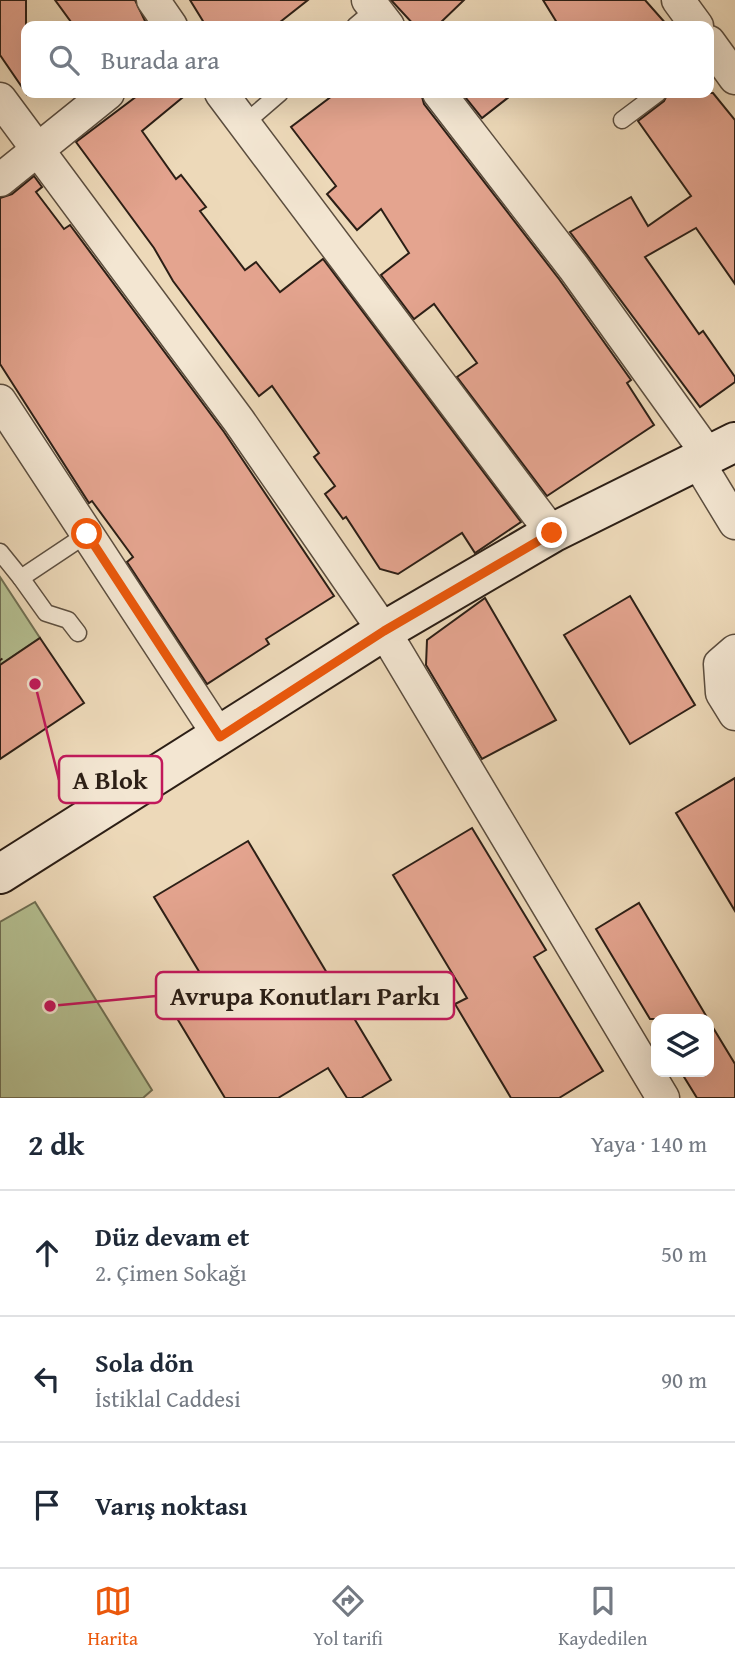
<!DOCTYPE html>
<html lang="tr">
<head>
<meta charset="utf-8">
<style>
  :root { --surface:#fff; --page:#f6f6f7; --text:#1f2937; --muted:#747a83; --line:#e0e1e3; --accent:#ea580c }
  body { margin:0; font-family:"Gentium Book Plus",serif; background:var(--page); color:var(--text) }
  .controls { position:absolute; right:21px; bottom:21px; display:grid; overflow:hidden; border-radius:14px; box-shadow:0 7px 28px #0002 }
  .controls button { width:63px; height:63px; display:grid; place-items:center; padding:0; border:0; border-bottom:2px solid var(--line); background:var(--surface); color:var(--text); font:35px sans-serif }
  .stop { position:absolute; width:21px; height:21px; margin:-16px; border:5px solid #ea580c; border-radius:50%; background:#fff }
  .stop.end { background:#ea580c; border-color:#fff; box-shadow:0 2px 7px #0008 }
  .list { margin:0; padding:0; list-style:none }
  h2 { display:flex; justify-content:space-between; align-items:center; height:91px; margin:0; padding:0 28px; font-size:30px }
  h2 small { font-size:23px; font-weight:400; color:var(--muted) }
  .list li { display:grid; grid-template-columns:46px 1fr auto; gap:21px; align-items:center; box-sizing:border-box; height:126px; padding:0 28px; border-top:2px solid var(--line) }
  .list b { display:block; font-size:26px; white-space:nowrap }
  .list p { margin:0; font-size:23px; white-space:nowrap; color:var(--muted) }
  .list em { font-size:23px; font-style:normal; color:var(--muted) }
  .icon { flex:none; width:38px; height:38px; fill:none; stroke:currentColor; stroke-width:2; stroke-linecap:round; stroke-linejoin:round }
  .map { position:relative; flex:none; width:735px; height:1098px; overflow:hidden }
  .search { position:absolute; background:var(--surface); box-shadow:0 7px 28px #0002; left:21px; right:21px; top:21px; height:77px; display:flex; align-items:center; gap:18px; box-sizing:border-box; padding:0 24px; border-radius:14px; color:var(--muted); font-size:26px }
  .sheet { height:469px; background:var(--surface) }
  nav { display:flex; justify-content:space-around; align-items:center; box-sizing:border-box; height:98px; border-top:2px solid var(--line); background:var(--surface); font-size:19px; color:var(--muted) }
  nav a { display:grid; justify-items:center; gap:4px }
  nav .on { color:var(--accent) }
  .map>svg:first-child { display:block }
  .green { fill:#b5c092; stroke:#707054; stroke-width:2 }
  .building { fill:#e4a48f; stroke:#2c1f16; stroke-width:2 }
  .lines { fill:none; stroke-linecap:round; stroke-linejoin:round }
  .lane-casing { stroke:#5c4e3f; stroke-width:19 }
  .street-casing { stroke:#5c4e3f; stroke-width:35 }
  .secondary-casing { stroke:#2c1f16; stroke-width:42 }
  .path { stroke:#2c1f16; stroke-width:4.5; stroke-dasharray:2 3.5; stroke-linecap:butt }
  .lane { stroke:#f3e6d2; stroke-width:16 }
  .street { stroke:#f3e6d2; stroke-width:32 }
  .secondary { stroke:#f3e6d2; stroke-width:38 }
  .route { stroke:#ea580c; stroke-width:9 }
  .leader { fill:none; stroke:#c2185b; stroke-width:2.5 }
  .callout-dot { fill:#c2185b; stroke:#f3e6d2; stroke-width:2.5 }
  .callout { fill:#f3e6d2; stroke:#c2185b; stroke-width:2.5 }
  .callout-label { font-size:26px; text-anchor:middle; font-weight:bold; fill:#2c1f16 }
</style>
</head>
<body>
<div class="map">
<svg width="735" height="1098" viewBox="0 0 735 1098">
  <rect width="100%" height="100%" fill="#edd9b9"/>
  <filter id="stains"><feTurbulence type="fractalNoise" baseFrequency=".00286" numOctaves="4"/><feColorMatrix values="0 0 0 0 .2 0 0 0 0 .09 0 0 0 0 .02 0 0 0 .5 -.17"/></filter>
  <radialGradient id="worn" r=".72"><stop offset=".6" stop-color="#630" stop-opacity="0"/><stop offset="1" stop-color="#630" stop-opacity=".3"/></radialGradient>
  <g class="green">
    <polygon points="0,577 40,638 0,665"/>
    <polygon points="35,902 152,1090 143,1098 0,1098 0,922"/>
  </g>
  <g class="building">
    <polygon points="0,0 26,0 26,93 0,55"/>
    <polygon points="55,0 135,0 146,23 141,26 74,26"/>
    <polygon points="190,0 308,0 275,26 206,26"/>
    <polygon points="391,0 464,0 437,26 415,26"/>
    <polygon points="543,0 645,0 668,26 559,26"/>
    <polygon points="141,93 188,93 142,131 176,179 181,175 206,207 200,211 245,270 256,262 280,292 323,259 521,522 475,553 462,533 398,574 380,569 346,517 343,519 325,494 335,486 314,457 319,453 272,386 259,396 173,281 154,248 76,142"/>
    <polygon points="336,93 421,93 424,104 559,279 631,380 627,383 654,425 547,496 457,377 477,363 434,304 414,319 381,275 409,253 381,209 357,230 327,194 336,186 291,127"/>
    <polygon points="462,93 514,93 482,118"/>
    <polygon points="668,93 713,93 735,120 735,284 696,228 645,257 699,334 703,331 735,377 735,382 700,407 570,232 631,197 648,226 691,196 638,121 664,101"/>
    <polygon points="34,176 42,187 36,192 64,229 70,225 224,432 334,596 266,639 269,644 207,684 127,562 133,557 92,501 89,503 0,364 0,198 12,194"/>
    <polygon points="630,596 695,705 630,744 564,635"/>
    <polygon points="485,598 556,720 482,759 426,665 427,640"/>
    <polygon points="40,638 84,703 0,759 0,665"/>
    <polygon points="735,778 735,911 676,813"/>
    <polygon points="472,828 546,950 534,957 603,1071 559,1098 511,1098 455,1004 467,998 393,875"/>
    <polygon points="248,841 391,1080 361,1098 347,1098 328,1068 278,1098 225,1098 172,1010 209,988 154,897"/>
    <polygon points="639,903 708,1019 650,1019 596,929"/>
    <polygon points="709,1021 735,1064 735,1098 697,1098 681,1072 709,1072"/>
  </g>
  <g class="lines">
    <defs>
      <g id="lane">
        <polyline points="355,26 375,9"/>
        <polyline points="622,120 658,93"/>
        <polyline points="244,124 280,93"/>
        <polyline points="0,552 21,578 87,534"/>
        <polyline points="21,578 46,613 68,620 78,633"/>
      </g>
      <g id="street">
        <polyline points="153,0 171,26"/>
        <polyline points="368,0 388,26"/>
        <polyline points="678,0 697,26"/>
        <polyline points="709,42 735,78"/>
        <polyline points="221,93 552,533"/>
        <polyline points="439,93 574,268 709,456"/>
        <polyline points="0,99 239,421 384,631 663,1098"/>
        <polyline points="0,180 108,93"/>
        <polyline points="0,401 220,737"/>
        <polyline points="698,462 735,523"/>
        <polyline points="735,651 720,664 722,693 735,714"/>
      </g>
      <polyline id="secondary" points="0,874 384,631 552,533 735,442"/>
    </defs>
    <use href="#lane" class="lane-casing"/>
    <use href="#street" class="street-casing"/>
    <use href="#secondary" class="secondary-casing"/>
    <polyline class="path" points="0,659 3,663"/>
    <use href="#lane" class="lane"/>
    <use href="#street" class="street"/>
    <use href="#secondary" class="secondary"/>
  </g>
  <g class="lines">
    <polyline class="route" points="87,534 220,737 384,631 552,533"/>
  </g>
  <path class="leader" d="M35 684L59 780M50 1006L156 996"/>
  <g class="callout-dot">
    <circle cx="35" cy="684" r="7"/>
    <circle cx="50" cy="1006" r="7"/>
  </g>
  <g class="callout">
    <rect x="59" y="756" width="103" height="47" rx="7"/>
    <rect x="156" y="972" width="298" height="47" rx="7"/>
  </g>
  <g class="callout-label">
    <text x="110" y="789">A Blok</text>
    <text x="305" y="1005">Avrupa Konutları Parkı</text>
  </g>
  <rect width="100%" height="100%" filter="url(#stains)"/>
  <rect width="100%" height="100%" fill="url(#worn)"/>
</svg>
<div class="controls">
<button><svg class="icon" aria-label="layers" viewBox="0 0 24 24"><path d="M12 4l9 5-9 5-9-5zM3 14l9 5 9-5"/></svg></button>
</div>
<div class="stop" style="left:87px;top:534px"></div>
<div class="stop end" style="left:552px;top:533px"></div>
<div class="search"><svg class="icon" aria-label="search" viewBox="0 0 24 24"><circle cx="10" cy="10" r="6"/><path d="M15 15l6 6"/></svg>Burada ara</div>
</div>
<section class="sheet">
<h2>2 dk<small>Yaya · 140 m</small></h2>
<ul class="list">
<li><svg class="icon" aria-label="ahead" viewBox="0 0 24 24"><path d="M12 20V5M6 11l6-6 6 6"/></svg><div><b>Düz devam et</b><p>2. Çimen Sokağı</p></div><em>50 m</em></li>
<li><svg class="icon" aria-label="left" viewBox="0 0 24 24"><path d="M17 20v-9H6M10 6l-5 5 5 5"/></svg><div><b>Sola dön</b><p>İstiklal Caddesi</p></div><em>90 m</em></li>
<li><svg class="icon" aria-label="arrive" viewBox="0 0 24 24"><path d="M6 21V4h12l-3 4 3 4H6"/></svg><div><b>Varış noktası</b></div></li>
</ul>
</section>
<nav>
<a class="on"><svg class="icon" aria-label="map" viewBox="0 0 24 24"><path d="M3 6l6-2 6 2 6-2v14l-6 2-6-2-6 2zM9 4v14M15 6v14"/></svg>Harita</a>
<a><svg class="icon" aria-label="directions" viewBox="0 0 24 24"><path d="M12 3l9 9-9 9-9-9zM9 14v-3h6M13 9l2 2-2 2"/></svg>Yol tarifi</a>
<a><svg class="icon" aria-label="saved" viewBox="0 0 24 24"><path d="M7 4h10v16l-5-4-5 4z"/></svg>Kaydedilen</a>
</nav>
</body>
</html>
